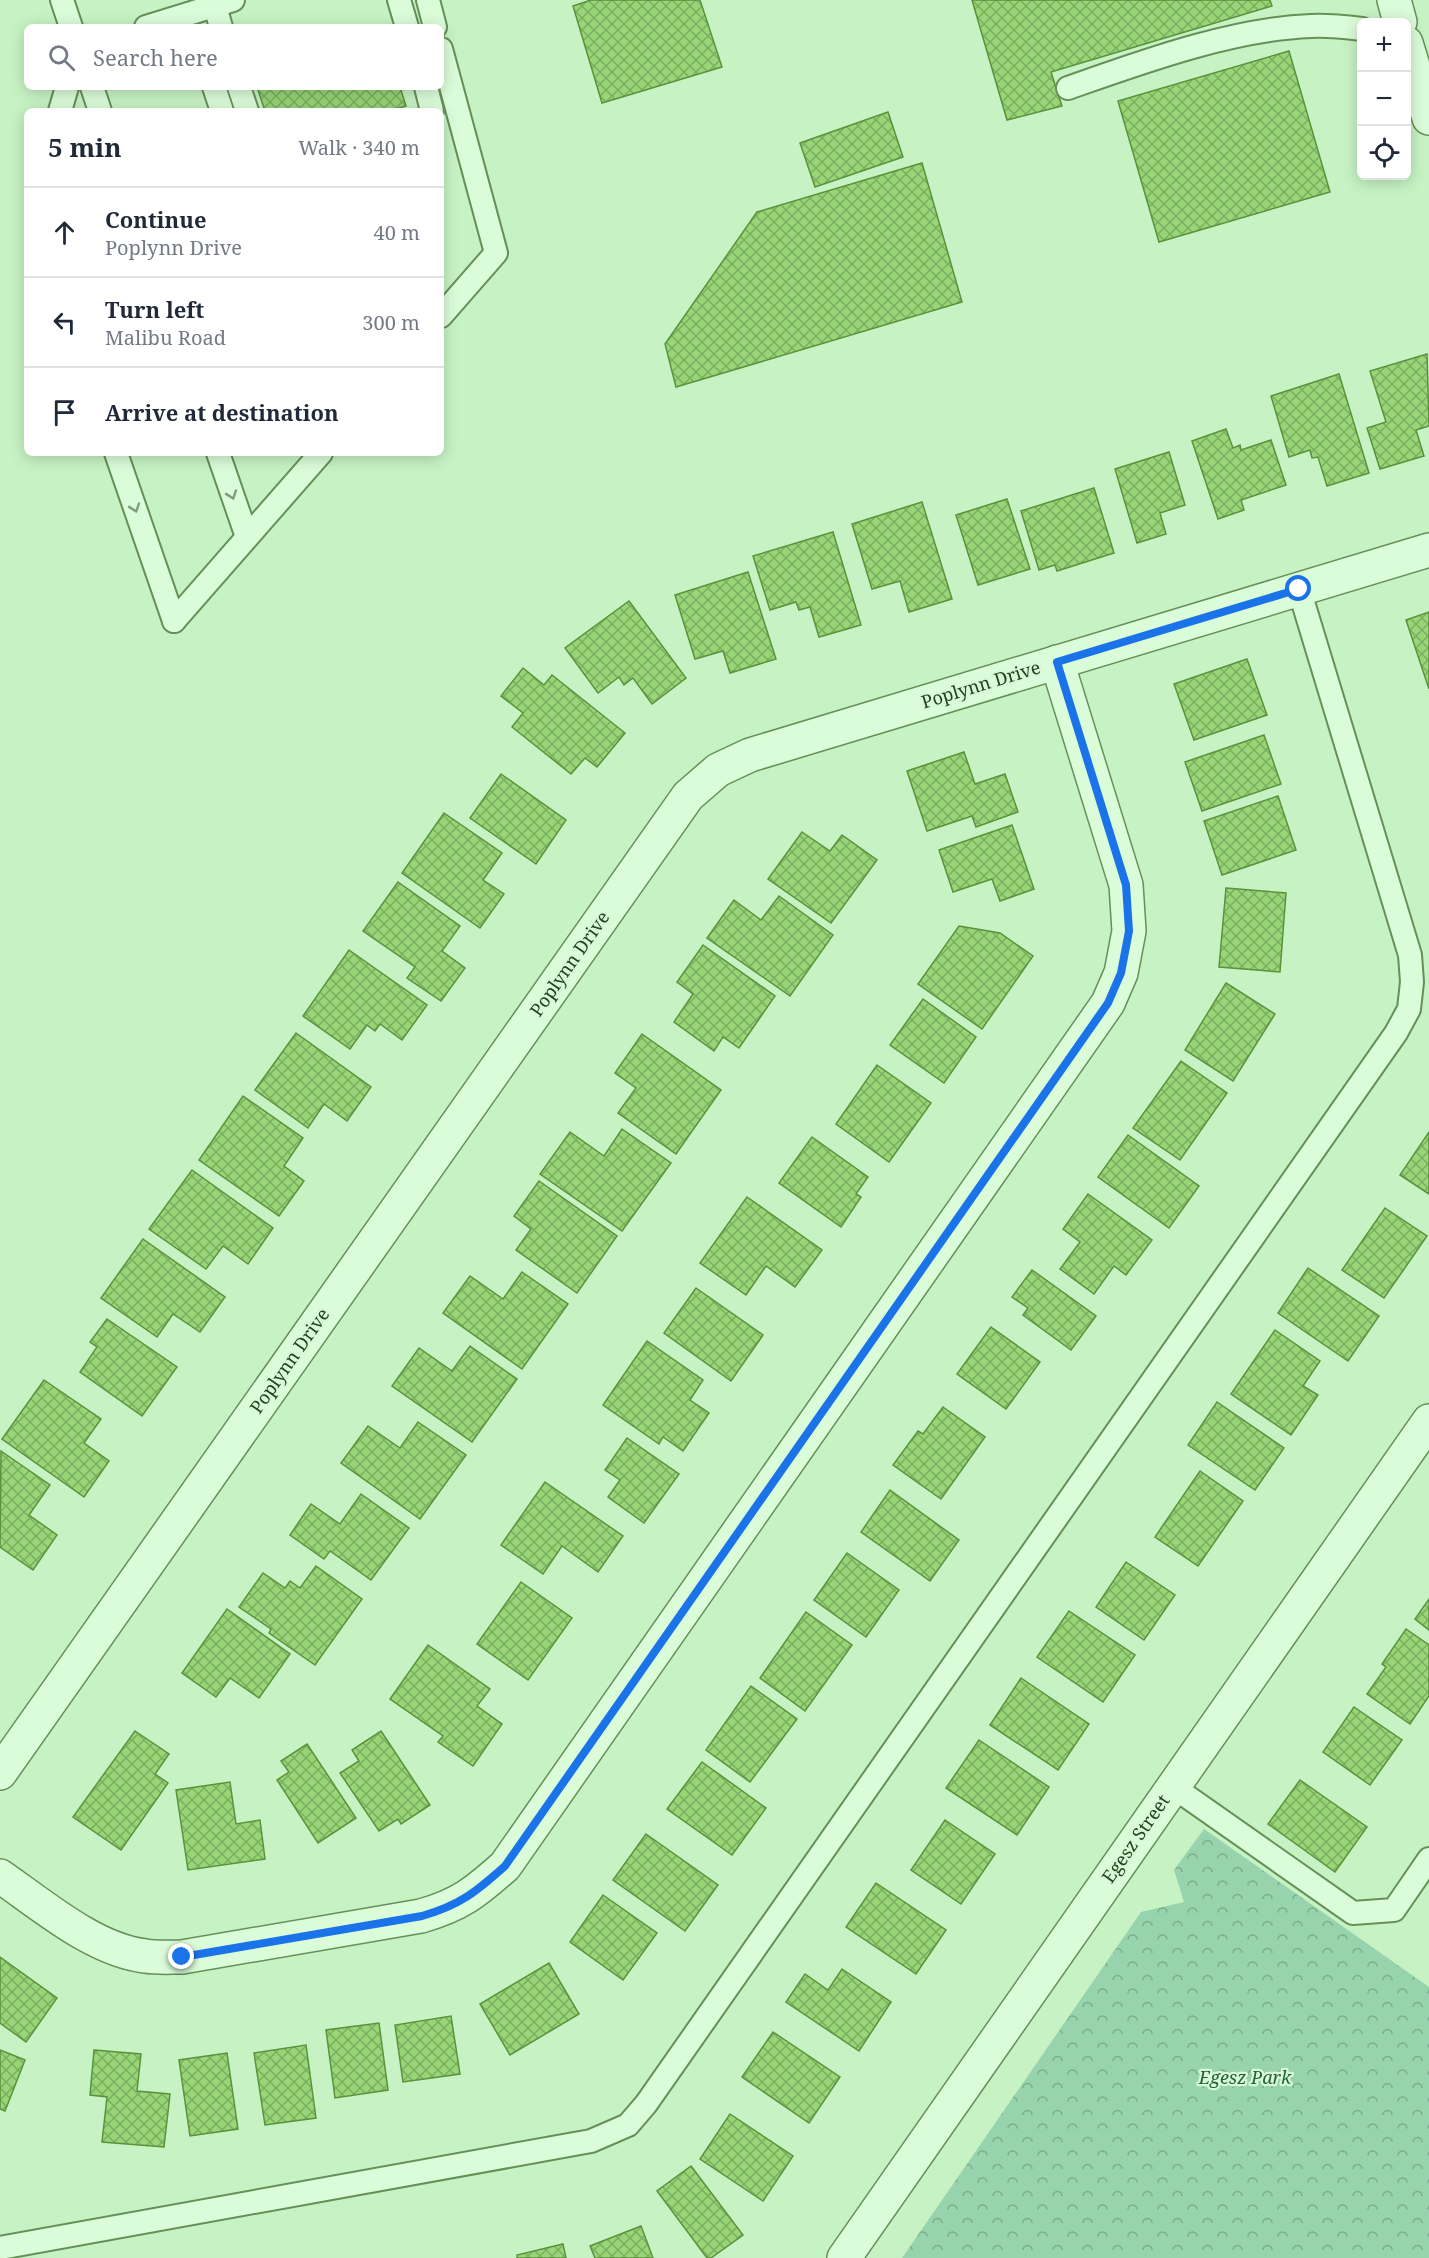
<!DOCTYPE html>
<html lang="en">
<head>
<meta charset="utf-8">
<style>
  :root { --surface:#fff; --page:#f6f6f7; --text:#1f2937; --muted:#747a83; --line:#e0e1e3 }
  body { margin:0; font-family:"Noto Serif",serif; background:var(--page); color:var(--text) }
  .controls { position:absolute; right:18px; top:18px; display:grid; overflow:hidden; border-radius:9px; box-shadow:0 3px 15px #0003 }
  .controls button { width:54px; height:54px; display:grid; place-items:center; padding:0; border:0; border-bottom:2px solid var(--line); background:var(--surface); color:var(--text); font:30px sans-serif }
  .stop { position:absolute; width:18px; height:18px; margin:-14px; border:4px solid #1a73e8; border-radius:50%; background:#fff }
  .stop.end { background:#1a73e8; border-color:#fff; box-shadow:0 2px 6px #0008 }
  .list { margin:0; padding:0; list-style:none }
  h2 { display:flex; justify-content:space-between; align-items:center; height:78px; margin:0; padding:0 24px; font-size:26px }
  h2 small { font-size:20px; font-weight:400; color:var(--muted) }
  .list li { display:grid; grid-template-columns:39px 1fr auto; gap:18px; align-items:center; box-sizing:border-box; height:90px; padding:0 24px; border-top:2px solid var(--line) }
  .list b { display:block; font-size:22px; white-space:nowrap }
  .list p { margin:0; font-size:20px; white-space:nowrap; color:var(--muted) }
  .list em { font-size:20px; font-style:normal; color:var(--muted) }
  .icon { flex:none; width:33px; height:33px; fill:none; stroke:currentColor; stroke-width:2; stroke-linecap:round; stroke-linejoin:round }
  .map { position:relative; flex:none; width:1429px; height:2258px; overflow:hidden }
  .search { position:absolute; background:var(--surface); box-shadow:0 3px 15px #0003; left:24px; top:24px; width:420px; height:66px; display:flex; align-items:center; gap:15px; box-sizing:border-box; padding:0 21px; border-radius:9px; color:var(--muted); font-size:22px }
  .panel { position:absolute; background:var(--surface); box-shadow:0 3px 15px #0003; left:24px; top:108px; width:420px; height:348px; border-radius:9px }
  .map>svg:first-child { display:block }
  .park { fill:url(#park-crowns) }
  .building { fill:url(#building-cross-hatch); stroke:#5b923b; stroke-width:1.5 }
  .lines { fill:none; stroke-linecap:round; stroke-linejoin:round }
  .service-casing { stroke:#659058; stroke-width:26 }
  .minor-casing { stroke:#659058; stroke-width:36 }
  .tertiary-casing { stroke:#659058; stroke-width:36 }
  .service { stroke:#dbfcd9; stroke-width:22 }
  .minor { stroke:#dbfcd9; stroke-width:33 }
  .tertiary { stroke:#dbfcd9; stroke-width:33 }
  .oneway { stroke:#819e7c }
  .route { stroke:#1a73e8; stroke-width:8 }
  .labels { text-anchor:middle; stroke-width:4.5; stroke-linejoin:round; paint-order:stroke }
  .street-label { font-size:18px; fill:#273f1e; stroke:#d7f9d5 }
  .park-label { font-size:18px; font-style:italic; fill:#225d3f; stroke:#d7f9d5 }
</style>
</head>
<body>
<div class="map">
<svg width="1429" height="2258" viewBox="0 0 1429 2258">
  <defs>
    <pattern id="park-crowns" width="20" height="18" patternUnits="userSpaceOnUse" patternTransform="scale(1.5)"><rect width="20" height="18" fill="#97d3ac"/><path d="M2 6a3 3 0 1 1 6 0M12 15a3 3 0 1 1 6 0" fill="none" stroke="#7bad8b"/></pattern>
    <pattern id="building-cross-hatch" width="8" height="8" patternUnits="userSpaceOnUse" patternTransform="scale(1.5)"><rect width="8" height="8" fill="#97d576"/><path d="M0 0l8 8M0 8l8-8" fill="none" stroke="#7bae60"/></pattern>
  </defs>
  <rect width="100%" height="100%" fill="#c7f3c4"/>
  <polygon class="park" points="1204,1829 1429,1987 1429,2258 902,2258 1141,1912 1184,1902 1174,1870"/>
  <g class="building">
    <polygon points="591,0 700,0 722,67 602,103 573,6"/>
    <polygon points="972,0 1270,0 1272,6 1051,72 1062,106 1007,120"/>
    <polygon points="1289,51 1330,192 1159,242 1118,101"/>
    <polygon points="257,87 400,87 406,106 389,111 265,111"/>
    <polygon points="888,112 903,157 815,187 800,143"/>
    <polygon points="922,163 962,302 676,387 665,344 757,212"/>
    <polygon points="1427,354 1429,426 1416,430 1424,456 1380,469 1367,428 1386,422 1370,371"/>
    <polygon points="1339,374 1369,473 1327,486 1318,457 1312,458 1310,450 1289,457 1271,396"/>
    <polygon points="1226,429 1233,448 1240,445 1241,450 1271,440 1286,485 1241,500 1244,510 1218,519 1192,441"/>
    <polygon points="1169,452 1185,505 1160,513 1166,534 1137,543 1115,469"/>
    <polygon points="1094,488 1114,553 1057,571 1055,565 1039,570 1021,511"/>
    <polygon points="1007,499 1030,569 978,585 956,515"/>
    <polygon points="922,502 952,599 909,612 900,581 872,589 852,524"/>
    <polygon points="833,532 861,625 819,637 810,607 799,610 796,602 770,610 753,556"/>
    <polygon points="748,572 776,659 730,673 723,651 695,659 675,595"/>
    <polygon points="629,601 686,678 652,704 633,678 624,685 619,677 598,693 565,648"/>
    <polygon points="1429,612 1429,689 1406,620"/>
    <polygon points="1247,659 1267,715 1194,740 1174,684"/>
    <polygon points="523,668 544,685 552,675 625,733 597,767 585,758 571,774 512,727 523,713 501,696"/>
    <polygon points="1264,735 1281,784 1202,811 1185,762"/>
    <polygon points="964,752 975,784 1005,774 1018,812 976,827 972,816 927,831 907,771"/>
    <polygon points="501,774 566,820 536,864 470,818"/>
    <polygon points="1278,796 1296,850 1222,875 1204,821"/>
    <polygon points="444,813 502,853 483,880 504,894 480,928 402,873"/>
    <polygon points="1012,825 1034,889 1000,901 992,879 953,892 939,850"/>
    <polygon points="802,832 830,851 842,835 877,860 831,923 768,879"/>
    <polygon points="398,882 460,926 442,951 465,968 441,1001 407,978 415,967 363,931"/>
    <polygon points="1226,888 1286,893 1280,972 1219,967"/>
    <polygon points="779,896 833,935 790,996 707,938 734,900 761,920"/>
    <polygon points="959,926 1000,933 1033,956 982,1029 918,984"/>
    <polygon points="703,945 775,996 739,1048 723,1037 714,1051 674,1022 693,994 677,982"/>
    <polygon points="349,950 427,1005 402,1040 380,1024 375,1031 367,1025 350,1049 303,1016"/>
    <polygon points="1226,983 1275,1014 1233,1081 1185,1050"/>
    <polygon points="923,999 976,1037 944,1083 890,1045"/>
    <polygon points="296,1033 371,1087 347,1121 324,1104 308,1128 255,1090"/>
    <polygon points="642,1034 721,1090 676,1154 618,1113 636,1088 615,1073"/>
    <polygon points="1181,1061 1227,1093 1180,1160 1133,1128"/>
    <polygon points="877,1065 931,1103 889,1162 836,1124"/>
    <polygon points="243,1096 303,1138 284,1166 304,1181 279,1216 199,1160"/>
    <polygon points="622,1129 671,1163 622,1231 540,1174 570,1132 604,1156"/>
    <polygon points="1429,1132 1429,1194 1400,1175"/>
    <polygon points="1128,1135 1199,1186 1169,1228 1098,1177"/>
    <polygon points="812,1137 868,1177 856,1194 861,1197 841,1227 779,1183"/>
    <polygon points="192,1170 273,1228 248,1264 223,1246 206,1269 149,1229"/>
    <polygon points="539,1181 617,1236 577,1293 516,1250 531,1229 514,1216"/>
    <polygon points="1088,1194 1152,1240 1126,1275 1114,1266 1094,1294 1060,1269 1080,1242 1063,1229"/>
    <polygon points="747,1197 822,1250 795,1287 766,1266 746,1295 700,1263"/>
    <polygon points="1385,1208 1427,1236 1384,1298 1342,1270"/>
    <polygon points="143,1239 225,1297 200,1332 173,1314 157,1337 101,1298"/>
    <polygon points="1308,1268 1379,1316 1348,1361 1278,1313"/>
    <polygon points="1032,1270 1096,1316 1071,1350 1023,1315 1028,1308 1012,1297"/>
    <polygon points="522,1272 568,1304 522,1369 443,1313 470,1276 503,1299"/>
    <polygon points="696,1288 763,1335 731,1381 664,1333"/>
    <polygon points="107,1319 177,1367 142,1416 80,1372 97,1347 90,1342"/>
    <polygon points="991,1327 1040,1362 1006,1409 957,1374"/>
    <polygon points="1275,1330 1320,1361 1303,1386 1318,1395 1291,1435 1231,1394"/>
    <polygon points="647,1341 703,1380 690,1400 709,1413 683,1451 663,1437 659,1444 603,1405"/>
    <polygon points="470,1346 517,1379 472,1442 392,1386 419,1348 452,1371"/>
    <polygon points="44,1380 101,1419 84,1443 109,1461 84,1497 2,1439"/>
    <polygon points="1217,1402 1284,1448 1255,1490 1188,1445"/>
    <polygon points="943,1407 985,1437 941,1499 893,1465 918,1431 923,1434"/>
    <polygon points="418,1422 466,1455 420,1519 341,1463 368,1426 400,1448"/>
    <polygon points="627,1438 679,1474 644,1523 608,1497 620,1480 605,1470"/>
    <polygon points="1,1451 50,1485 29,1515 57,1535 33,1570 0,1547"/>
    <polygon points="1200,1471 1243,1501 1198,1566 1155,1537"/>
    <polygon points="545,1482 623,1536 598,1572 562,1546 543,1574 501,1545"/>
    <polygon points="890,1490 959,1540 930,1581 861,1532"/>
    <polygon points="361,1494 409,1528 371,1580 330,1551 324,1559 290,1535 311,1504 340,1524"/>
    <polygon points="847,1553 899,1590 866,1637 814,1600"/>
    <polygon points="1126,1562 1175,1595 1144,1640 1096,1607"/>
    <polygon points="316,1566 362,1599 315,1665 269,1633 271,1629 239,1607 263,1573 285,1588 290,1581 300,1588"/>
    <polygon points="521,1582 572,1618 528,1680 477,1644"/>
    <polygon points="1429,1599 1429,1630 1415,1619"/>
    <polygon points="227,1609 290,1654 259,1698 230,1678 216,1697 182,1673"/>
    <polygon points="1069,1611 1135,1655 1103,1702 1037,1657"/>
    <polygon points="806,1612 852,1645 805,1711 760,1678"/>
    <polygon points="1406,1629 1429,1645 1429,1696 1410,1724 1367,1694 1386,1667 1382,1664"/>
    <polygon points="428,1645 490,1689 477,1706 502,1724 473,1766 438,1742 443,1736 390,1699"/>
    <polygon points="1021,1678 1089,1724 1058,1770 990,1725"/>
    <polygon points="751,1686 797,1719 750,1782 706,1750"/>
    <polygon points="1354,1707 1402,1740 1370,1785 1323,1752"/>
    <polygon points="135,1731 169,1754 155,1774 168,1783 121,1850 73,1817"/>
    <polygon points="381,1731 430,1805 401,1824 398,1819 379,1831 340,1773 359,1761 352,1750"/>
    <polygon points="979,1740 1049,1787 1017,1835 946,1788"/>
    <polygon points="307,1744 356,1818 318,1843 277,1780 289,1772 281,1761"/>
    <polygon points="702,1762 766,1808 732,1855 667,1809"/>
    <polygon points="1300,1780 1367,1827 1335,1872 1268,1824"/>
    <polygon points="230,1782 236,1824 260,1820 265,1859 188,1870 176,1790"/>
    <polygon points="945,1820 995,1854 961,1904 911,1870"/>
    <polygon points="646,1834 718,1885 685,1931 613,1880"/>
    <polygon points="876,1883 946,1930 916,1974 846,1927"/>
    <polygon points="603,1895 657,1933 623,1980 570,1942"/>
    <polygon points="0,1957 57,1998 26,2042 0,2023"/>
    <polygon points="549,1963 579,2014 510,2055 480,2004"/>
    <polygon points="842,1969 891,2002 859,2051 786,2002 805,1974 828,1990"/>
    <polygon points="451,2016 460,2074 403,2082 395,2025"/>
    <polygon points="379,2023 388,2090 335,2098 326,2030"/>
    <polygon points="773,2032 840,2077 809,2123 742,2077"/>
    <polygon points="306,2045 316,2118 265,2125 254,2053"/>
    <polygon points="0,2050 25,2060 5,2111 0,2109"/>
    <polygon points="94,2050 141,2054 137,2091 170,2094 164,2147 102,2142 107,2097 90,2095"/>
    <polygon points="227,2053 238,2129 190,2136 179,2060"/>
    <polygon points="730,2114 793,2156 763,2201 700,2159"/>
    <polygon points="691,2166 743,2235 711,2258 707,2258 657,2191"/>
    <polygon points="641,2226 653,2258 595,2258 590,2246"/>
    <polygon points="563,2244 566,2258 517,2258 517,2255"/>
  </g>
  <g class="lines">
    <defs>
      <g id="service">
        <polyline points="62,0 71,27"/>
        <polyline points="399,0 407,27"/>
        <polyline points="428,0 435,27"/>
        <polyline points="215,6 221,27"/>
        <polyline points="146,27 233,0"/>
        <polyline points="441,49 496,253 441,316"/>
        <polyline points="92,87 100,111"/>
        <polyline points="214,87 222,111"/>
        <polyline points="239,87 247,111"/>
        <polyline points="426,87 432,111"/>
        <path d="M1068,88C1142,62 1232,29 1311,26C1328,25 1345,27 1362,29"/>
        <polyline points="60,111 67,87"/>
        <polyline points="116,453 174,621"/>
        <polyline points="218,453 247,537"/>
        <polyline points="174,621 321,453"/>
        <polyline points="1172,1786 1353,1913 1394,1910 1429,1859"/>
        <polyline points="0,2248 591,2141 628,2125 646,2104 1396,1033 1409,1009 1412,982 1410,955 1299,589"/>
      </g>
      <g id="minor">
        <polyline points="0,1773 688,796 718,770 750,755 1429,550"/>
        <path d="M0,1876C42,1905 94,1950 145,1956C157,1958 170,1957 182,1957L421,1916C460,1905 476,1892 505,1866L1108,1003L1121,973L1129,931L1126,885L1057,662"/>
      </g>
      <g id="tertiary">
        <polyline points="1394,0 1400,22"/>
        <polyline points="1406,43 1429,118"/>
        <polyline points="844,2258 1429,1421"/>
      </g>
    </defs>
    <use href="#service" class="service-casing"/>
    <use href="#minor" class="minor-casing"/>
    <use href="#tertiary" class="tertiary-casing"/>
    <use href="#service" class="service"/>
    <use href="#minor" class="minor"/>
    <use href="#tertiary" class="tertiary"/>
  </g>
  <defs><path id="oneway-chevron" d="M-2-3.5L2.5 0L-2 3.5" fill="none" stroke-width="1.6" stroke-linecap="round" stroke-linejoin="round" transform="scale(1.5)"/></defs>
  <g class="oneway">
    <use href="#oneway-chevron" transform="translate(232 495) rotate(71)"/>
    <use href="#oneway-chevron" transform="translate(135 508) rotate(71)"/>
  </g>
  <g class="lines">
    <path class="route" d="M182,1957L422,1916C460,1905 476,1892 505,1866L1108,1003L1121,973L1129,931L1126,885L1057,662L1299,589"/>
  </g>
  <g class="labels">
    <g class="street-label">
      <text transform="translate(981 685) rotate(-17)" y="6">Poplynn Drive</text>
      <text transform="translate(570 964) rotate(-55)" y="6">Poplynn Drive</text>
      <text transform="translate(290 1361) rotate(-55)" y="6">Poplynn Drive</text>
      <text transform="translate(1136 1839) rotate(-55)" y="6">Egesz Street</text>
    </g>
    <g class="park-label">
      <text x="1245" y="2084">Egesz Park</text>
    </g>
  </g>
</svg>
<div class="controls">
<button>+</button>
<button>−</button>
<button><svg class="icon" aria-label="locate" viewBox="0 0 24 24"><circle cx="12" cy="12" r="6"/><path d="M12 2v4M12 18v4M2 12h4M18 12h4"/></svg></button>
</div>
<div class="stop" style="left:1299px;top:589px"></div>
<div class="stop end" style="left:182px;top:1957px"></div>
<div class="search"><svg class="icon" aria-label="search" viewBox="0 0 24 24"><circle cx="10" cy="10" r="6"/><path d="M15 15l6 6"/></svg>Search here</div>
<section class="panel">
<h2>5 min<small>Walk · 340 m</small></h2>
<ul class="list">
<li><svg class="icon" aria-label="ahead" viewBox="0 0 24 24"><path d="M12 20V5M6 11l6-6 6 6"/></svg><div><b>Continue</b><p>Poplynn Drive</p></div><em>40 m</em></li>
<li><svg class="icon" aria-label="left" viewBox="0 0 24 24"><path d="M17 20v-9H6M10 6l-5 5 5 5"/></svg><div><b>Turn left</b><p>Malibu Road</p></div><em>300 m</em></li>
<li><svg class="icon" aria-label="arrive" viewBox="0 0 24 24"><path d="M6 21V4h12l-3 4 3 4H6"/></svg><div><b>Arrive at destination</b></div></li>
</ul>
</section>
</div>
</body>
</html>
